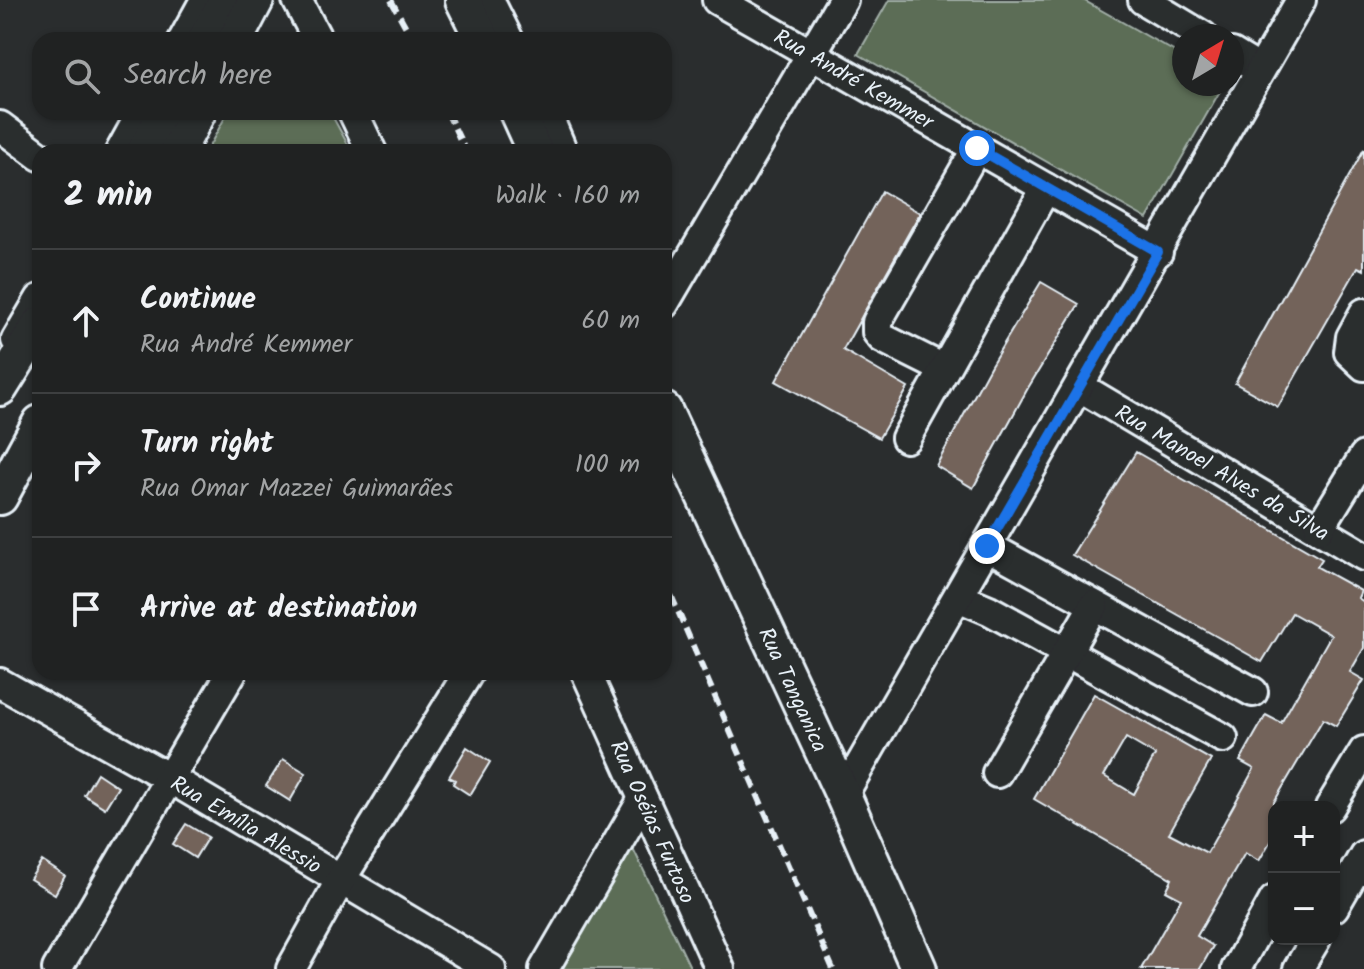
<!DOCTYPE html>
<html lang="en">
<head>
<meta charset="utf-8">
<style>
  :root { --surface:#202222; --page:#2d2f2f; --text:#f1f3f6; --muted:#a2a4a5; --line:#3d3f40 }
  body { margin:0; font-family:Kalam,sans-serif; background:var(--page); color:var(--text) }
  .controls { position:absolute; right:24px; bottom:24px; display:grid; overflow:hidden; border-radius:16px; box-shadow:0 2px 6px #0004 }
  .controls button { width:72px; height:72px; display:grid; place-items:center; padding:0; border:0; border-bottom:2px solid var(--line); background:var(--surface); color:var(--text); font:40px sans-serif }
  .compass { position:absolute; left:1172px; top:24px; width:72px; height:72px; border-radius:50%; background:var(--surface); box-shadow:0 2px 6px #0004; rotate:38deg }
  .stop { position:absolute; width:24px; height:24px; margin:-18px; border:6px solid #1a73e8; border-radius:50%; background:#fff }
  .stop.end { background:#1a73e8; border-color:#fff; box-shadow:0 2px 8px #0008 }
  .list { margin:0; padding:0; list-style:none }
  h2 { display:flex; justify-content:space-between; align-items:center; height:104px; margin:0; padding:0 32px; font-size:34px }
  h2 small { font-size:26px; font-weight:400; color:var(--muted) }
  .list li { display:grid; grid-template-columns:52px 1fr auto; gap:24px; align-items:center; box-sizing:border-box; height:144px; padding:0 32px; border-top:2px solid var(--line) }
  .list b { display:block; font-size:30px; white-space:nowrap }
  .list p { margin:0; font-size:26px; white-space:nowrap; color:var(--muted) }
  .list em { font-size:26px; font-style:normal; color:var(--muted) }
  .icon { flex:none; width:44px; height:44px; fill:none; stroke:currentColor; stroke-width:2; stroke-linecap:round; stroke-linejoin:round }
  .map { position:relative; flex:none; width:1364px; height:969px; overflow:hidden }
  .search { position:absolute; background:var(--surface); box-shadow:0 2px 6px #0004; left:32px; top:32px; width:640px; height:88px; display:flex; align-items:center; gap:20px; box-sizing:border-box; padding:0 28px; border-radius:24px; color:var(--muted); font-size:30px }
  .panel { position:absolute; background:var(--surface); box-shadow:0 2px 6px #0004; left:32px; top:144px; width:640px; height:536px; border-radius:24px }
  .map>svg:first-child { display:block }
  .green { fill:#5c6d57; stroke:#a2afa8; stroke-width:2 }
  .building { fill:#73635a; stroke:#e8f1f8; stroke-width:2; fill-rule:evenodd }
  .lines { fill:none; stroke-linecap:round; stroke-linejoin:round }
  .minor-casing { stroke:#e8f1f8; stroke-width:34 }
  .tertiary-casing { stroke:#e8f1f8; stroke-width:40 }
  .minor { stroke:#2a2d2e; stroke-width:28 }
  .tertiary { stroke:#2a2d2e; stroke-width:34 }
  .rail { stroke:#e8f1f8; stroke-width:6; stroke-dasharray:12 6; stroke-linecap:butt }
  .route { stroke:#1a73e8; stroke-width:10 }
  .labels { text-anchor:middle; stroke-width:7; stroke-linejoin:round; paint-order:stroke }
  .street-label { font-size:22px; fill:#e8f1f8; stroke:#2a2d2e }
</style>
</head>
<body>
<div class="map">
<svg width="1364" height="969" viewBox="0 0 1364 969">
  <rect width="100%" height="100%" fill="#2a2d2e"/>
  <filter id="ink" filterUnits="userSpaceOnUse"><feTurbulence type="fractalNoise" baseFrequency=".0125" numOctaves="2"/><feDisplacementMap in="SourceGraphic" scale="16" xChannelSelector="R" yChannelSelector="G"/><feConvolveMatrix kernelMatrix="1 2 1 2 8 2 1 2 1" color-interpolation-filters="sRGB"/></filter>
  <g filter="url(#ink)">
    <g class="green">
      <polygon points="889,0 1083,0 1184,57 1184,84 1224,84 1147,219 858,54"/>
      <polygon points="228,112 330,112 352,152 206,152"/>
      <polygon points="630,842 691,969 557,969"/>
    </g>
    <g class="building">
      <polygon points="1364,149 1364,270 1358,267 1278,407 1235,383"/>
      <polygon points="882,191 920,213 843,350 908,388 879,438 776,381"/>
      <polygon points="1041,282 1079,304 1028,388 973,488 936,466 991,365"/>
      <path d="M1136,452L1322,559L1317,567L1361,591L1358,598L1364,602V648L1350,672L1364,680L1336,726L1323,719L1274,802V835L1259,861L1245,853L1197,936L1213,946L1200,969H1141L1181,899L1166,891L1172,879L1034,799L1094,694L1211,760L1169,833L1207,853L1254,769L1240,761L1254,736L1266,715L1281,723L1331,635L1292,613L1262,662L1072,555ZM1126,738L1155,755L1134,794L1104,776Z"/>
      <polygon points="467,747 490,762 470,795 453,784 455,780 449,777"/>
      <polygon points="283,759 306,773 290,801 266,786"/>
      <polygon points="97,773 118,787 105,808 84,795"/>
      <polygon points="186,824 208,837 195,858 173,844"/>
      <polygon points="42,861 65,876 55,894 30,879"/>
    </g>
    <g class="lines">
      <defs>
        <g id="minor">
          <polyline points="297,0 318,40"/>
          <polyline points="489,0 509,40"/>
          <path id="s1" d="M717,0L1158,252"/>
          <polyline points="1143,0 1203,36"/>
          <polyline points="183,40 205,0"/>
          <polyline points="1232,53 1260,70"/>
          <polyline points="353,112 372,152"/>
          <polyline points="546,112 563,152"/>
          <polyline points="0,126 40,156"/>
          <polyline points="120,152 142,112"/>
          <polyline points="664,304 843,0"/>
          <polyline points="1364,313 1351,337 1349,352 1364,366"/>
          <polyline points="16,340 40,299"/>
          <polyline points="944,369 882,338 877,332 877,322 977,148"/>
          <path id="s2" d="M1080,387L1364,556"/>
          <polyline points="906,438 1046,188"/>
          <polyline points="1319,529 1364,456"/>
          <polyline points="987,546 1253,692"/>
          <polyline points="958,597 989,610 1223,738"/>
          <path id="s3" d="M586,672L720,969"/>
          <path id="s4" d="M0,683L169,778L491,969"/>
          <polyline points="997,773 1094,605"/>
          <polyline points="843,795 1301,0"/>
          <polyline points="1330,807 1364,751"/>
          <polyline points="1334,907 1364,855"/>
          <polyline points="57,969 232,672"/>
          <polyline points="291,969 340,881 469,672"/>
          <polyline points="544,969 643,799"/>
          <polyline points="1236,969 1274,900"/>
          <polyline points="1298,969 1316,939"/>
        </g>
        <g id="tertiary">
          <polyline points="463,0 483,40"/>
          <polyline points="205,40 227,0"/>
          <polyline points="235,40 256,0"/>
          <polyline points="517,112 535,152"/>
          <polyline points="144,152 166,112"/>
          <polyline points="177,152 198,112"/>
          <polyline points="0,388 40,324"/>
          <path id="s5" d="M664,410L843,795L919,969"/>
          <polyline points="0,497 40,423"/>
        </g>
      </defs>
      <use href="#minor" class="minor-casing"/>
      <use href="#tertiary" class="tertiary-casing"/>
      <use href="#minor" class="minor"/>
      <use href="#tertiary" class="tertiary"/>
      <g class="rail">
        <polyline points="391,0 413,40"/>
        <polyline points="447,112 466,152"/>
        <polyline points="664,579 833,969"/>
      </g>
    </g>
  </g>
  <g class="lines" filter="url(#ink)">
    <polyline class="route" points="977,148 1158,252 987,546"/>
  </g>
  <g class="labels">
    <g class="street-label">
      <text dy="8" stroke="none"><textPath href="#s1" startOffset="158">Rua André Kemmer</textPath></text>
      <text dy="8" stroke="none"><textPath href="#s2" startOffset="166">Rua Manoel Alves da Silva</textPath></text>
      <text dy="8" stroke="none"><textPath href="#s5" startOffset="308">Rua Tanganica</textPath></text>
      <text dy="8" stroke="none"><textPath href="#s3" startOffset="164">Rua Oséias Furtoso</textPath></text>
      <text dy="8" stroke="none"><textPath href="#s4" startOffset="284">Rua Emília Alessio</textPath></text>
    </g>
  </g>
</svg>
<div class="controls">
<button>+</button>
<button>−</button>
</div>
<svg class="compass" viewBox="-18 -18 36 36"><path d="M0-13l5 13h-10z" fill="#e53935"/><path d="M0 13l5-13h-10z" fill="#a2a4a5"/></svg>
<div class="stop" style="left:977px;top:148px"></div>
<div class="stop end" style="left:987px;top:546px"></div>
<div class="search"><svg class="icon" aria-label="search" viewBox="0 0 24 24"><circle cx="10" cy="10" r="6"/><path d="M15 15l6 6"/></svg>Search here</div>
<section class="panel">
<h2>2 min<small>Walk · 160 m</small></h2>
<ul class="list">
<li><svg class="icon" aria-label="ahead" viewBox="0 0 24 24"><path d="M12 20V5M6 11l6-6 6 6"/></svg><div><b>Continue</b><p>Rua André Kemmer</p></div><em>60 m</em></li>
<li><svg class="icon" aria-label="right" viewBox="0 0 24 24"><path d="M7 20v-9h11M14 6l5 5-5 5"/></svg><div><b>Turn right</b><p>Rua Omar Mazzei Guimarães</p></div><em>100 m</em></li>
<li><svg class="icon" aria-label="arrive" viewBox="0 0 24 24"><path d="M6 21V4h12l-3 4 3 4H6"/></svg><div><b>Arrive at destination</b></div></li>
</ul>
</section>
</div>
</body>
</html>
